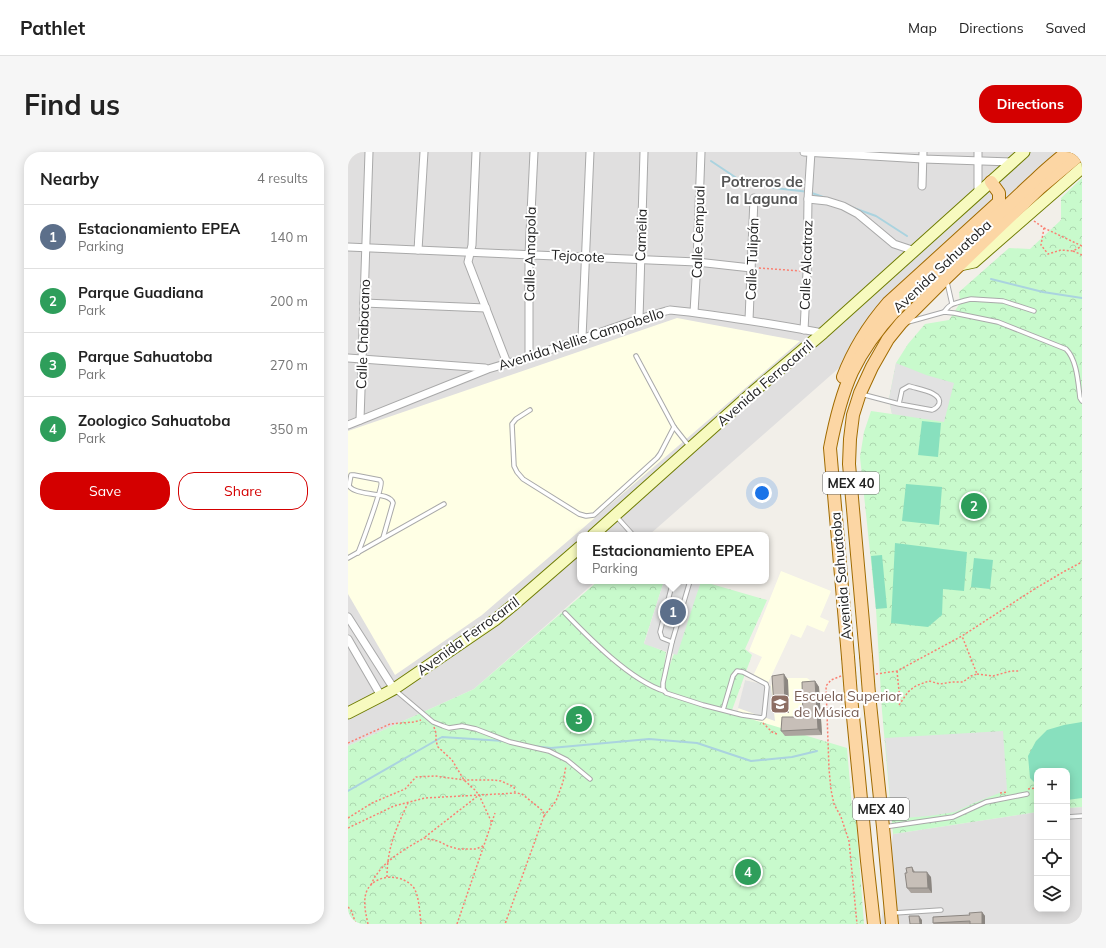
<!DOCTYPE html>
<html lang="en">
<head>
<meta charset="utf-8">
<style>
  :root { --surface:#fff; --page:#f6f6f6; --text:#222; --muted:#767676; --line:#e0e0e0; --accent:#d40000 }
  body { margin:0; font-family:Mulish,sans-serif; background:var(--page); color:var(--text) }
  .controls { position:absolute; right:12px; bottom:12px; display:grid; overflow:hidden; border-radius:8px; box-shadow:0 2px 10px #0003 }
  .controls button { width:36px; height:36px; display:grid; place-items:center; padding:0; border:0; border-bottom:1px solid var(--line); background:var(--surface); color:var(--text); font:20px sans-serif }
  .you { position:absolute; left:414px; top:341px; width:14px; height:14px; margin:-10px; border:3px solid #fff; border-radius:50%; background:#1a73e8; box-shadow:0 0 0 6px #1a73e833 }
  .badge { display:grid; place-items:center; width:26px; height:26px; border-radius:50%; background:var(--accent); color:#fff; font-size:13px; font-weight:700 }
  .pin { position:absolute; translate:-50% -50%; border:2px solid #fff; box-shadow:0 1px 4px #0006 }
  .popup { position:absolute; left:229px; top:380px; width:192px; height:52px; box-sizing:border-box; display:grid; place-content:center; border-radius:8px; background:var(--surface); filter:drop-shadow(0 1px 3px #0005); font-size:13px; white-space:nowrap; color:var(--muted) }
  .popup b { font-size:15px; color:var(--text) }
  .popup::after { content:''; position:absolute; left:50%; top:100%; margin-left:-8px; border:8px solid transparent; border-top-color:var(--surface) }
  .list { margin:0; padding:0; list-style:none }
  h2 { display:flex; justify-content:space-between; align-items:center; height:52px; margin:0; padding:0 16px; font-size:17px }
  h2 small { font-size:13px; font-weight:400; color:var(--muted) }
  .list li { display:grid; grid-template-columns:26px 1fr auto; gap:12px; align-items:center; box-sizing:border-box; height:64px; padding:0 16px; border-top:1px solid var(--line) }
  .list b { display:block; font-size:15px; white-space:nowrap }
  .list p { margin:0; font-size:13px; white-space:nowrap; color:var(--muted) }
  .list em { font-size:13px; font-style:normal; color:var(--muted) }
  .actions { display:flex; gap:8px; padding:12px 16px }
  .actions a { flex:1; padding:9px 0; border:1px solid var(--accent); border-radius:16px; text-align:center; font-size:14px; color:var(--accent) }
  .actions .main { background:var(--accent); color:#fff }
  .icon { flex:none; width:22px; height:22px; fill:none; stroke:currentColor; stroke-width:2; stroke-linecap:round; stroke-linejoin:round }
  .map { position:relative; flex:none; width:734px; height:772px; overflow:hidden; border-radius:16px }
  header { display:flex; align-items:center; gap:24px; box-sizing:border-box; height:56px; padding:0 20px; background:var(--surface); border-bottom:1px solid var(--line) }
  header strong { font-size:19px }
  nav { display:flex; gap:22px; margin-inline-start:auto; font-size:14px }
  .intro { display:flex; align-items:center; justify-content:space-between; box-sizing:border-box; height:96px; padding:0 24px }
  h1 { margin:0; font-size:28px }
  .button { padding:10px 18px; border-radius:16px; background:var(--accent); color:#fff; font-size:14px; font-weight:700 }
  main { display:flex; gap:24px; padding:0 24px }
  aside { flex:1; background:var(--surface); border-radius:16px; box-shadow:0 2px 10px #0003 }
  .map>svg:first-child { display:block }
  .residential { fill:#e0dfdf }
  .education { fill:#ffffe5 }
  .park { fill:url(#park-crowns) }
  .pitch { fill:#88e0be }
  .parking { fill:#e2e2e2 }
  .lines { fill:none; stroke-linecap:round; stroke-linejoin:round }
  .stream { stroke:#aad3df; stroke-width:2 }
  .lane-casing { stroke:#a9a9a9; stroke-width:5.5 }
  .street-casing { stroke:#a9a9a9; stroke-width:9 }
  .secondary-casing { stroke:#707d05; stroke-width:13 }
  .primary-casing { stroke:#a06b00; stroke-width:14 }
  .path { stroke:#fa8072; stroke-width:1.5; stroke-dasharray:2 2; stroke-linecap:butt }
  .lane { stroke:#fff; stroke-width:3.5 }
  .street { stroke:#fff; stroke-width:7 }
  .secondary { stroke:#f7fabf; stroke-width:11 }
  .primary { stroke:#fcd6a4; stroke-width:12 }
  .primary-bridge-casing { stroke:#a06b00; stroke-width:14; stroke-linecap:butt }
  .primary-bridge { stroke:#fcd6a4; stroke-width:12 }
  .wall { fill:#aba49e }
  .shaded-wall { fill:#8b8681 }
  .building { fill:#c7bfb8; stroke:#8b8681 }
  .labels { text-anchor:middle; stroke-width:4; stroke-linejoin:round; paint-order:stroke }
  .shield { fill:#fff; stroke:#646464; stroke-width:1 }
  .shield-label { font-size:13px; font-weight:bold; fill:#222 }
  .street-label { font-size:14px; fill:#222; stroke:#fff }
  .education-label { font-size:14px; fill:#785e54; stroke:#fff; text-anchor:start }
  .neighbourhood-label { font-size:15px; font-weight:bold; fill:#555; stroke:#fff }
</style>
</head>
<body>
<header>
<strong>Pathlet</strong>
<nav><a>Map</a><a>Directions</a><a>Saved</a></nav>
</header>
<div class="intro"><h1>Find us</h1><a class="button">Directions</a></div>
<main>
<aside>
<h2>Nearby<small>4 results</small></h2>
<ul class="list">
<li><span class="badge" style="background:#5c6f8a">1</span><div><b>Estacionamiento EPEA</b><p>Parking</p></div><em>140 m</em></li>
<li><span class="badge" style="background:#2e9e5b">2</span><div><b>Parque Guadiana</b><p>Park</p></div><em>200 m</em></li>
<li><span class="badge" style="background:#2e9e5b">3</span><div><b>Parque Sahuatoba</b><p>Park</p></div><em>270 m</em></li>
<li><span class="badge" style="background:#2e9e5b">4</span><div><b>Zoologico Sahuatoba</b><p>Park</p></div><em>350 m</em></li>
</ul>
<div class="actions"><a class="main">Save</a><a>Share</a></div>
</aside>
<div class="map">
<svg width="734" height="772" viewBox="0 0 734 772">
  <defs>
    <pattern id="park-crowns" width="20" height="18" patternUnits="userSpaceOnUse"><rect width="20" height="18" fill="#c8facc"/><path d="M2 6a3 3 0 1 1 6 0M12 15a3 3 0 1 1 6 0" fill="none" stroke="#acd6af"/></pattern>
  </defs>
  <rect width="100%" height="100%" fill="#f2efe9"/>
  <g class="residential">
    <polygon points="0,0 734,0 734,11 491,216 301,383 232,383 232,429 248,429 126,537 0,594"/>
    <polygon points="734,655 734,772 533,772 545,682 689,660 689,757 719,757 719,656"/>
  </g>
  <g class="education">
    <polygon points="329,166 452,189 134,463 47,523 0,442 0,279"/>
    <polygon points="433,419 483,439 472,465 481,469 476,480 459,473 453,486 443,482 420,531 405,524 414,505 401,499"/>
    <polygon points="427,526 459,526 471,535 474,583 437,584 388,568 397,528 423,534"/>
  </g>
  <g class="park">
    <polygon points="734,26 734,655 719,656 719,619 689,619 689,660 545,682 534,559 528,457 512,305 516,280 523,259 544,262 541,247 548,211 560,192 577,172 601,168 612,151 611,140 661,96 682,97 713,68 713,46"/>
    <polygon points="250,429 316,429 296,491 318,500 314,534 353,429 419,448 397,497 404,503 383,561 499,596 505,667 508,667 516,772 0,772 0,594 126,537"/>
  </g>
  <g class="pitch">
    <polygon points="574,269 593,271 590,305 570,303"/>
    <polygon points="558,332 594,335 591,373 554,369"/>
    <polygon points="547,391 619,400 616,439 595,437 594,463 580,475 543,471"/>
    <polygon points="534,403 539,456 528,457 523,404"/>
    <polygon points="626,406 645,408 642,437 623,435"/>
    <polygon points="734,570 734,646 719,648 719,619 689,619 689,633 682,626 680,604 688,589 699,578 716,573"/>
  </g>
  <g class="parking">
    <polygon points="548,211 578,223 606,231 596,270 544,262 541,247"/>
    <polygon points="316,429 353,429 329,503 296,492"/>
    <polygon points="397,528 423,534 427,569 390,556"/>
    <polygon points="655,579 659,638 626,651 607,660 581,664 544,667 537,586"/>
  </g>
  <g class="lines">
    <g class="stream">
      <polyline points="363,9 390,27 427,36 461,40 478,46"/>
      <polyline points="503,55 528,64 559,84"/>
      <polyline points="643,127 695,140 734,146"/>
      <polyline points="184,594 203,596 301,587 349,591 403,609 444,605 469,599"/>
      <polyline points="0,639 94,585 156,589"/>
    </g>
    <defs>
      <g id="lane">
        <polyline points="599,130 604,152"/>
        <path d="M596,160C598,158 600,154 603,153C604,152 621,147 623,147L655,149L686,159"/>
        <path d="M560,170L596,160L606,161L650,170L718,197C729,208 730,230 732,246L734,249"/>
        <polyline points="288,204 326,275 341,294"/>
        <path d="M513,242L551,252L584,258C587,257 589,256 591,252C595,240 569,237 561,234L554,238L551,252"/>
        <polyline points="182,258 168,267 164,272 166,314 169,320 175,327 231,362 238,364 246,363 309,306 312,302 326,275"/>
        <polyline points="268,364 285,383"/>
        <path d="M10,401C14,391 35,335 33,330C33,329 32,329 32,328L6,323H3L1,334C9,345 42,339 45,351L35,386"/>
        <polyline points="0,406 96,352"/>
        <polyline points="342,429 324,490 315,531 315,537 318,541 355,553 394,563 414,566 416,564 419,535 418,532 395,520 389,519 385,524 375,558"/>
        <path d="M217,461C242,487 282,528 316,539"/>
        <polyline points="324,490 314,486 312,480 325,429"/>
        <polyline points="47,538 85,570 95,574 101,576 114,574 128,577 162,590 201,599 219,608 242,627"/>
        <polyline points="719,665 734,664"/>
        <polyline points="536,675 605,665 638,650 679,642"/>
        <polyline points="546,761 593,758"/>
      </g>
      <g id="street">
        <polyline points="128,0 124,93 120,110 159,211"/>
        <polyline points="456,0 575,7 664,10"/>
        <polyline points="630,0 630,42"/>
        <polyline points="574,34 575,0"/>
        <polyline points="460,47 479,49 495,54 510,62 546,92 567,99"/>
        <polyline points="0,95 349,110 403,116"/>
        <polyline points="70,98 76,0"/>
        <polyline points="16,151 138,156"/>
        <polyline points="346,160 349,110 353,0"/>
        <polyline points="291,167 296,0"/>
        <polyline points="401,168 406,46"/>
        <polyline points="456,178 459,120 460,47 463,0"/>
        <polyline points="234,186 242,0"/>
        <polyline points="181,205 181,102 186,0"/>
        <polyline points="0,206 137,216"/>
        <polyline points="12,268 21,0"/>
        <path d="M0,273L140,217L181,205L291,167L318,159L322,158C373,163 424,172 475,181"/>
        <polyline points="0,465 46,537"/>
        <polyline points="0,487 33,544"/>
      </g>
      <g id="secondary">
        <polyline points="612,113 626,110 734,16"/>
        <polyline points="245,383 406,239 475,181 676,0"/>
        <polyline points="0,561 33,544 46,537 147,468 164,454 232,395"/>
      </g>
      <g id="primary">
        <path d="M495,225C506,196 520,174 540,151L651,50V41L643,30"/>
        <polyline points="518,504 501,312 502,287 505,263 512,241 524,215 540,187 553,171 598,126 650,76 692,36 734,1"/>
        <path d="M500,505L482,296C487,270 493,244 504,220C531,164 580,127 625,86C646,67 666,47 687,28C697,18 708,9 719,0"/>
        <polyline points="521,542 535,675 544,772"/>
        <polyline points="503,544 519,709 526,772"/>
      </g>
    </defs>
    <use href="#lane" class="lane-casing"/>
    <use href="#street" class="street-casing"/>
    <use href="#secondary" class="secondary-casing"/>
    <use href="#primary" class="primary-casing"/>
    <g class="path">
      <polyline points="686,69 696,76 734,94"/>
      <polyline points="696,76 693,93 700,102 713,98 725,99 734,94"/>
      <polyline points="725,99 734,103"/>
      <polyline points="411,116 453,119"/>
      <polyline points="549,519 552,549"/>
      <polyline points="528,522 549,519 614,484 688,436 717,419 734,410"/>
      <polyline points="629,522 645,524 663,519 671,519"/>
      <polyline points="493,524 483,528 478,534 481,617 483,638 486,652 493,665 501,689 509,772"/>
      <polyline points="551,553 560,540 566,535 570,533 581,529 592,532 604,530 615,530 623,524 629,522 614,484"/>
      <polyline points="415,571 424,580 429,582"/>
      <polyline points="86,575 88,581 88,589 90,595 104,608 116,628 127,638 131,643 144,671"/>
      <polyline points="0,591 42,572 66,570 73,568"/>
      <polyline points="680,637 689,636"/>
      <polyline points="652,641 660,640"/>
      <polyline points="196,664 208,649 215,630 218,614"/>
      <polyline points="0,666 24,651 57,637 68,625 87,624 116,628 144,628 153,629 166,635 167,640"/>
      <polyline points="0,676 46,654 77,646 168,641 174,642 195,659 196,664 157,772"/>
      <polyline points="77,685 131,643"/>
      <path d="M39,725C39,697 48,676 60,651"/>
      <path d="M23,733C25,729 26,725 29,722C40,706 59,696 76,686L90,689L100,694L110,697H128L137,693"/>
      <polyline points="0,755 3,758 8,772"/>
      <path d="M20,772C18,763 15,751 18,741C24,722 54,720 66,736C71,744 72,762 73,772"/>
      <polyline points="109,772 147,661"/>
    </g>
    <use href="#lane" class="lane"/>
    <use href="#street" class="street"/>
    <use href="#secondary" class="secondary"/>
    <use href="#primary" class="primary"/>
    <defs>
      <g id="primary-bridge">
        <polyline points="518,504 521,542"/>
        <polyline points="500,505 503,544"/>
      </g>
    </defs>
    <use href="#primary-bridge" class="primary-bridge-casing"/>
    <use href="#primary-bridge" class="primary-bridge"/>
  </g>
  <g class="wall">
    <polygon points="440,528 441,561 430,561 426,555"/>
    <polygon points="467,529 471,535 474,583 437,584 433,579 455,565"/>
    <polygon points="564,715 567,720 583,725 584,741 563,741 559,736 559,721"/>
    <polygon points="634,760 637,764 637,772 586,772 585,771"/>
  </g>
  <g class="shaded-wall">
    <polygon points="436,522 440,528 441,561 437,555"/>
    <polygon points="467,529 471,535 474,583 470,577"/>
    <polygon points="579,720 583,725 584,741 580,736"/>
    <polygon points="634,760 637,764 637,772 634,772"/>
    <polygon points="571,764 574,768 574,772 572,772"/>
  </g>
  <g class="building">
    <polygon points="436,522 437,555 426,555 424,524"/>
    <polygon points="467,529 470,577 433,579 434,565 455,565 454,530"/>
    <polygon points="564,715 565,720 579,720 580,736 559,736 557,721 559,721 558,716"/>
    <polygon points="634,760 634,772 622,772 622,769 585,771 585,765 622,763 621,761"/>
    <polygon points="561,764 571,764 572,772 562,772"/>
  </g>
  <defs>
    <symbol id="university-square" viewBox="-11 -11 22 22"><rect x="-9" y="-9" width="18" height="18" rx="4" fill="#8d6e63" stroke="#fff"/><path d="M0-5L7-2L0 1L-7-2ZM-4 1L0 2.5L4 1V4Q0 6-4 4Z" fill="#fff"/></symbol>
  </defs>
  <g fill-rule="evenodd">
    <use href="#university-square" x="421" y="541" width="22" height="22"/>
  </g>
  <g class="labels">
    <g class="shield">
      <rect x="475" y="320" width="56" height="22" rx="3"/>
      <rect x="505" y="646" width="56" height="22" rx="3"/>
    </g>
    <g class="shield-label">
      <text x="503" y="336">MEX 40</text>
      <text x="533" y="662">MEX 40</text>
    </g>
    <g class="street-label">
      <text transform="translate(350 80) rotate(-88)" y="5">Calle Cempual</text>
      <text transform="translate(293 83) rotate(-88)" y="5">Camelia</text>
      <text transform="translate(182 102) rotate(-89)" y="5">Calle Amapola</text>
      <text transform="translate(230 104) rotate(3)" y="5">Tejocote</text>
      <text transform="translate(404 107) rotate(-88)" y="5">Calle Tulipán</text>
      <text transform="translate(458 113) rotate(-88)" y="5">Calle Alcatraz</text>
      <text transform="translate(594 114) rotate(-43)" y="5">Avenida Sahuatoba</text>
      <text transform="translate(15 182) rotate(-88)" y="5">Calle Chabacano</text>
      <text transform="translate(233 187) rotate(-18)" y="5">Avenida Nellie Campobello</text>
      <text transform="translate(417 231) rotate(-41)" y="5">Avenida Ferrocarril</text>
      <text transform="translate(493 424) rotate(-95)" y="5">Avenida Sahuatoba</text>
      <text transform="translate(120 484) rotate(-36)" y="5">Avenida Ferrocarril</text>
    </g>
    <g class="education-label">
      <text x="446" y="549">Escuela Superior<tspan x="446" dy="16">de Música</tspan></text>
    </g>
    <g class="neighbourhood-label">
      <text x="414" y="35">Potreros de<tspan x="414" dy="17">la Laguna</tspan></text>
    </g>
  </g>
</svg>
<div class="controls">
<button>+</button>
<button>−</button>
<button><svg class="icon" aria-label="locate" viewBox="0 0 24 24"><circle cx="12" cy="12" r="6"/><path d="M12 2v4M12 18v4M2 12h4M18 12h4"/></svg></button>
<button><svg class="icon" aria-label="layers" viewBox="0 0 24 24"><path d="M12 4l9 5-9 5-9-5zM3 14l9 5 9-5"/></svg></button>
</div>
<div class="you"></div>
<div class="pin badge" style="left:325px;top:460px;background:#5c6f8a">1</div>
<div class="popup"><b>Estacionamiento EPEA</b>Parking</div>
<div class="pin badge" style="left:626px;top:354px;background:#2e9e5b">2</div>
<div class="pin badge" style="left:231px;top:567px;background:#2e9e5b">3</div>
<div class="pin badge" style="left:400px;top:720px;background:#2e9e5b">4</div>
</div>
</main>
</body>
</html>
